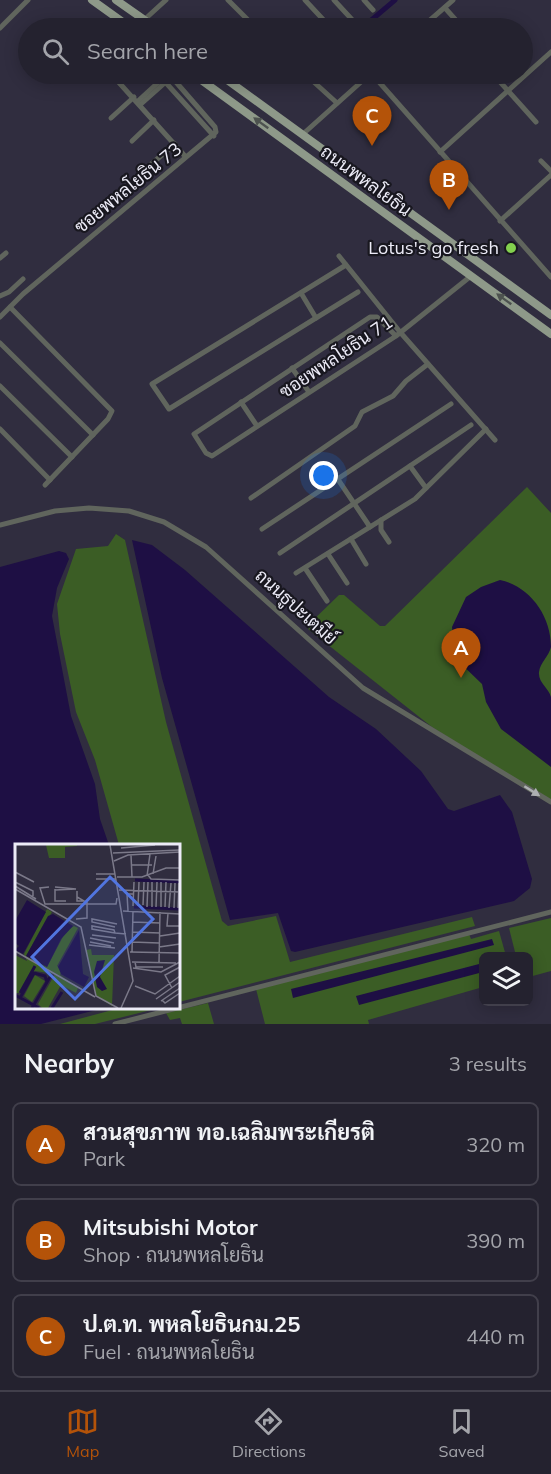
<!DOCTYPE html>
<html lang="en">
<head>
<meta charset="utf-8">
<style>
  :root { --surface:#24222f; --page:#302f3b; --text:#f1f3f6; --muted:#a3a4aa; --line:#413f4b; --accent:#b45309 }
  body { margin:0; font-family:Mulish,Sarabun,sans-serif; background:var(--page); color:var(--text) }
  .controls { position:absolute; right:18px; bottom:18px; display:grid; overflow:hidden; border-radius:9px; box-shadow:0 3px 15px #0003 }
  .controls button { width:54px; height:54px; display:grid; place-items:center; padding:0; border:0; border-bottom:2px solid var(--line); background:var(--surface); color:var(--text); font:30px sans-serif }
  .you { position:absolute; left:324px; top:476px; width:21px; height:21px; margin:-15px; border:4px solid #fff; border-radius:50%; background:#1a73e8; box-shadow:0 0 0 9px #1a73e833 }
  .badge { display:grid; place-items:center; width:39px; height:39px; border-radius:50%; background:var(--accent); color:#fff; font-size:20px; font-weight:700 }
  .pin { position:absolute; translate:-50% -50px; filter:drop-shadow(0 2px 3px #0008) }
  .pin::after { content:''; position:absolute; top:32px; width:21px; height:18px; background:inherit; clip-path:polygon(0 0,100% 0,50% 100%) }
  .list { margin:0; padding:0; list-style:none }
  h2 { display:flex; justify-content:space-between; align-items:center; height:78px; margin:0; padding:0 24px; font-size:26px }
  h2 small { font-size:20px; font-weight:400; color:var(--muted) }
  .list li { display:grid; grid-template-columns:39px 1fr auto; gap:18px; align-items:center; box-sizing:border-box; height:84px; margin:0 12px 12px; padding:0 12px; border:2px solid var(--line); border-radius:9px }
  .list b { display:block; font-size:22px; white-space:nowrap }
  .list p { margin:0; font-size:20px; white-space:nowrap; color:var(--muted) }
  .list em { font-size:20px; font-style:normal; color:var(--muted) }
  .icon { flex:none; width:33px; height:33px; fill:none; stroke:currentColor; stroke-width:2; stroke-linecap:round; stroke-linejoin:round }
  .map { position:relative; flex:none; width:551px; height:1024px; overflow:hidden }
  .search { position:absolute; background:var(--surface); box-shadow:0 3px 15px #0003; left:18px; right:18px; top:18px; height:66px; display:flex; align-items:center; gap:15px; box-sizing:border-box; padding:0 21px; border-radius:33px; color:var(--muted); font-size:22px }
  .sheet { height:366px; background:var(--surface) }
  nav { display:flex; justify-content:space-around; align-items:center; box-sizing:border-box; height:84px; border-top:2px solid var(--line); background:var(--surface); font-size:16px; color:var(--muted) }
  nav a { display:grid; justify-items:center; gap:3px }
  nav .on { color:var(--accent) }
  .map>svg:first-child { display:block }
  .green { fill:#3b5d25 }
  .water { fill:#1e0f44 }
  .lines { fill:none; stroke-linecap:round; stroke-linejoin:round }
  .canal { stroke:#1e0f44; stroke-width:5 }
  .minor { stroke:#60655d; stroke-width:5 }
  .primary { stroke:#8e9989; stroke-width:8 }
  .oneway { fill:#4d524f }
  .oneway2 { fill:#adafb2 }
  .poi-dot { fill:#83d04e; stroke:#18171f; stroke-width:2 }
  .labels { text-anchor:middle; stroke-width:4.5; stroke-linejoin:round; paint-order:stroke }
  .street-label { font-size:18px; fill:#ecebf7; stroke:#18171f }
  .poi-label { font-size:18px; fill:#ecebf7; stroke:#18171f; text-anchor:end }
  .inset-river { fill:none; stroke:#1e0f44; stroke-width:3 }
  .inset-road { fill:none; stroke:#7b7989; stroke-width:1.5 }
  .view { fill:#5175e0; fill-opacity:0.15; stroke:#5175e0; stroke-width:3 }
  .inset-edge { fill:none; stroke:#ecebf7; stroke-width:3 }
</style>
</head>
<body>
<div class="map">
<svg width="551" height="1024" viewBox="0 0 551 1024">
  <rect width="100%" height="100%" fill="#302d3f"/>
  <g class="green">
    <polygon points="527,487 551,513 551,803 432,727 308,629 308,625 339,595 344,595 380,626 385,626"/>
    <polygon points="116,534 125,540 166,722 222,921 228,926 276,916 290,962 472,917 475,926 179,1002 178,846 119,845 95,760 76,712 60,634 57,604 76,549 108,546"/>
    <polygon points="551,918 551,971 529,977 528,956 516,956 509,928"/>
    <polygon points="499,931 506,956 484,956 483,987 368,1020 369,1024 265,1024 256,989 469,934 471,939"/>
    <polygon points="208,1003 214,1024 182,1024 180,1018 170,1020 166,1013"/>
    <polygon points="120,1008 159,1008 95,1024 60,1024"/>
  </g>
  <g class="water">
    <polygon points="132,540 152,545 185,570 329,697 376,729 421,771 448,809 454,811 500,795 512,812 532,879 530,888 514,901 295,952 291,951 278,913 230,920 162,678"/>
    <polygon points="59,551 66,553 69,559 57,588 52,616 71,716 95,784 100,819 109,845 16,846 16,1008 104,1008 41,1024 0,1024 0,567"/>
    <path d="M500,580C529,586 551,615 551,647C549,656 540,663 539,672C538,683 549,688 551,697C551,711 551,750 551,767L501,729L486,702L482,684L456,659L452,627L466,597L481,587Z"/>
    <polygon points="492,939 494,945 293,998 291,989"/>
    <polygon points="483,963 483,972 359,1005 356,996"/>
  </g>
  <g class="lines">
    <polyline class="canal" points="362,28 395,0"/>
    <g class="minor">
      <polyline points="228,0 256,28"/>
      <polyline points="305,0 331,28"/>
      <polyline points="334,0 357,25"/>
      <polyline points="364,0 373,10"/>
      <polyline points="445,8 463,28"/>
      <polyline points="144,20 166,0"/>
      <polyline points="386,27 387,28"/>
      <polyline points="0,28 28,0"/>
      <polyline points="421,28 453,0"/>
      <polyline points="158,74 214,136"/>
      <polyline points="305,74 337,103"/>
      <polyline points="372,74 551,277"/>
      <polyline points="493,74 536,122"/>
      <polyline points="114,77 184,155"/>
      <polyline points="138,101 163,78"/>
      <polyline points="141,104 168,80"/>
      <polyline points="111,118 134,97"/>
      <polyline points="303,134 370,74"/>
      <polyline points="132,141 154,120"/>
      <polyline points="440,152 551,52"/>
      <polyline points="541,161 551,171"/>
      <polyline points="149,166 175,144"/>
      <polyline points="500,221 551,175"/>
      <polyline points="339,256 400,332 495,440"/>
      <polyline points="0,258 6,253"/>
      <polyline points="346,265 152,384 169,409 358,292"/>
      <polyline points="301,293 316,318"/>
      <polyline points="0,296 9,292 23,279"/>
      <polyline points="10,307 112,411 108,419 45,485"/>
      <polyline points="0,317 23,294 216,132 215,127 169,74"/>
      <polyline points="396,336 377,317 370,317 194,434 206,453 212,456 396,336 471,276"/>
      <polyline points="0,343 93,435"/>
      <polyline points="292,368 309,392"/>
      <polyline points="0,386 72,457"/>
      <polyline points="241,402 257,426"/>
      <polyline points="0,429 50,480"/>
      <polyline points="410,466 426,488"/>
      <polyline points="337,478 370,527"/>
      <polyline points="251,498 355,426 362,412 393,396 406,381 428,364"/>
      <polyline points="381,520 381,530 389,542"/>
      <polyline points="0,525 55,511 89,508 129,511 164,522 206,547 363,688 551,802"/>
      <polyline points="262,529 451,404"/>
      <polyline points="351,539 366,564"/>
      <polyline points="280,553 471,425"/>
      <polyline points="328,554 347,583"/>
      <polyline points="305,568 327,601"/>
      <polyline points="296,573 415,499 486,429"/>
      <polyline points="115,1024 551,912"/>
    </g>
    <g class="primary">
      <polyline points="92,0 131,28"/>
      <polyline points="116,0 156,28"/>
      <polyline points="193,74 551,334"/>
      <polyline points="219,74 551,315"/>
    </g>
  </g>
  <defs><path id="oneway-solid" d="M-6-.8H1V-3.2L6.5 0L1 3.2V.8H-6Z" transform="scale(1.5)"/></defs>
  <g class="oneway">
    <use href="#oneway-solid" transform="translate(261 123) rotate(-144)"/>
    <use href="#oneway-solid" transform="translate(504 299) rotate(-144)"/>
  </g>
  <use class="oneway2" href="#oneway-solid" transform="translate(532 791) rotate(32)"/>
  <circle class="poi-dot" cx="511" cy="248" r="6"/>
  <g class="labels">
    <g class="street-label">
      <text transform="translate(366 181) rotate(36)" y="6">ถนนพหลโยธิน</text>
      <text transform="translate(128 188) rotate(-39)" y="6">ซอยพหลโยธิน 73</text>
      <text transform="translate(336 357) rotate(-34)" y="6">ซอยพหลโยธิน 71</text>
      <text transform="translate(296 607) rotate(42)" y="6">ถนนธูปะเตมีย์</text>
    </g>
    <g class="poi-label">
      <text x="499" y="254">Lotus's go fresh</text>
    </g>
  </g>
  <g transform="translate(15 844)">
    <rect width="165" height="165" fill="#302d3f"/>
    <path d="M31,1H62V2L50,3V14H34ZM32,65L37,68L11,112L32,123L51,87L59,82L63,84L42,122L47,126L45,131L63,144L61,149L46,141L33,164H27L23,160L40,130L20,127L5,149H0V111L12,117L9,110ZM76,105L77,111H99L97,162L81,152L71,106ZM20,131L30,137L17,158L9,152Z" fill="#3b5d25"/>
    <path d="M12,56L31,68L8,110L0,106L4,102L0,99V77ZM38,70L58,82L46,95L32,123L11,112L33,72ZM64,86L68,130L74,133L69,143L46,130L43,123ZM90,116L85,133L92,145L87,147L82,143L79,128L82,117Z" fill="#1e0f44"/>
    <path class="inset-river" d="M120,36L165,38M119,63L165,65M5,149L20,122M0,151L24,164M5,154L19,129L30,132L32,138M17,164L35,133M37,164L47,148"/>
    <path class="inset-road" d="M95,1L118,137L106,164M106,4L140,1M98,9L165,6M116,11L117,33M99,17L113,11L165,8M116,21H137M0,28L19,38M81,30H100M138,30L141,12M133,31L136,35L165,36M132,32L135,10M102,33H127L151,24H165M81,35H101M0,38L18,47V52M0,42L21,55M34,43L25,44L30,60H101L102,54M0,45L66,83L81,152L103,164M40,45V57H51M40,46L61,45L40,43M104,46L165,48M62,53L69,57H62V47M128,61L129,38M118,62L119,38M123,62L124,38M132,63L133,38M137,63V38M141,63L142,38M146,63V38M150,63L151,38M154,64L156,39M159,64L160,39M163,64L164,39M108,67L165,70M113,67L112,50H119M153,69L152,82H165M61,75L72,74V58M117,78L145,79M100,83L77,78V75L102,80M117,88L145,89M100,89L99,86L77,82V85L100,89L111,90M77,91L101,94M145,92L165,89M75,94L99,99M75,98L96,102M117,98L144,99M74,101L100,104M144,103L165,100M0,107L80,153M115,108L165,109M117,108L118,67M117,118L161,119M120,118L121,123H148M144,119L145,68M118,124L146,128L165,118M120,142L140,150L165,132M157,144L150,131L165,123M141,155L165,138M147,156L150,159L165,149M146,157L165,144"/>
    <path class="view" d="M95,33L138,75L60,155L17,113Z"/>
    <rect width="165" height="165" class="inset-edge"/>
  </g>
</svg>
<div class="controls">
<button><svg class="icon" aria-label="layers" viewBox="0 0 24 24"><path d="M12 4l9 5-9 5-9-5zM3 14l9 5 9-5"/></svg></button>
</div>
<div class="you"></div>
<div class="pin badge" style="left:461px;top:678px">A</div>
<div class="pin badge" style="left:449px;top:210px">B</div>
<div class="pin badge" style="left:372px;top:146px">C</div>
<div class="search"><svg class="icon" aria-label="search" viewBox="0 0 24 24"><circle cx="10" cy="10" r="6"/><path d="M15 15l6 6"/></svg>Search here</div>
</div>
<section class="sheet">
<h2>Nearby<small>3 results</small></h2>
<ul class="list">
<li><span class="badge">A</span><div><b>สวนสุขภาพ ทอ.เฉลิมพระเกียรติ</b><p>Park</p></div><em>320 m</em></li>
<li><span class="badge">B</span><div><b>Mitsubishi Motor</b><p>Shop · ถนนพหลโยธิน</p></div><em>390 m</em></li>
<li><span class="badge">C</span><div><b>ป.ต.ท. พหลโยธินกม.25</b><p>Fuel · ถนนพหลโยธิน</p></div><em>440 m</em></li>
</ul>
</section>
<nav>
<a class="on"><svg class="icon" aria-label="map" viewBox="0 0 24 24"><path d="M3 6l6-2 6 2 6-2v14l-6 2-6-2-6 2zM9 4v14M15 6v14"/></svg>Map</a>
<a><svg class="icon" aria-label="directions" viewBox="0 0 24 24"><path d="M12 3l9 9-9 9-9-9zM9 14v-3h6M13 9l2 2-2 2"/></svg>Directions</a>
<a><svg class="icon" aria-label="saved" viewBox="0 0 24 24"><path d="M7 4h10v16l-5-4-5 4z"/></svg>Saved</a>
</nav>
</body>
</html>
